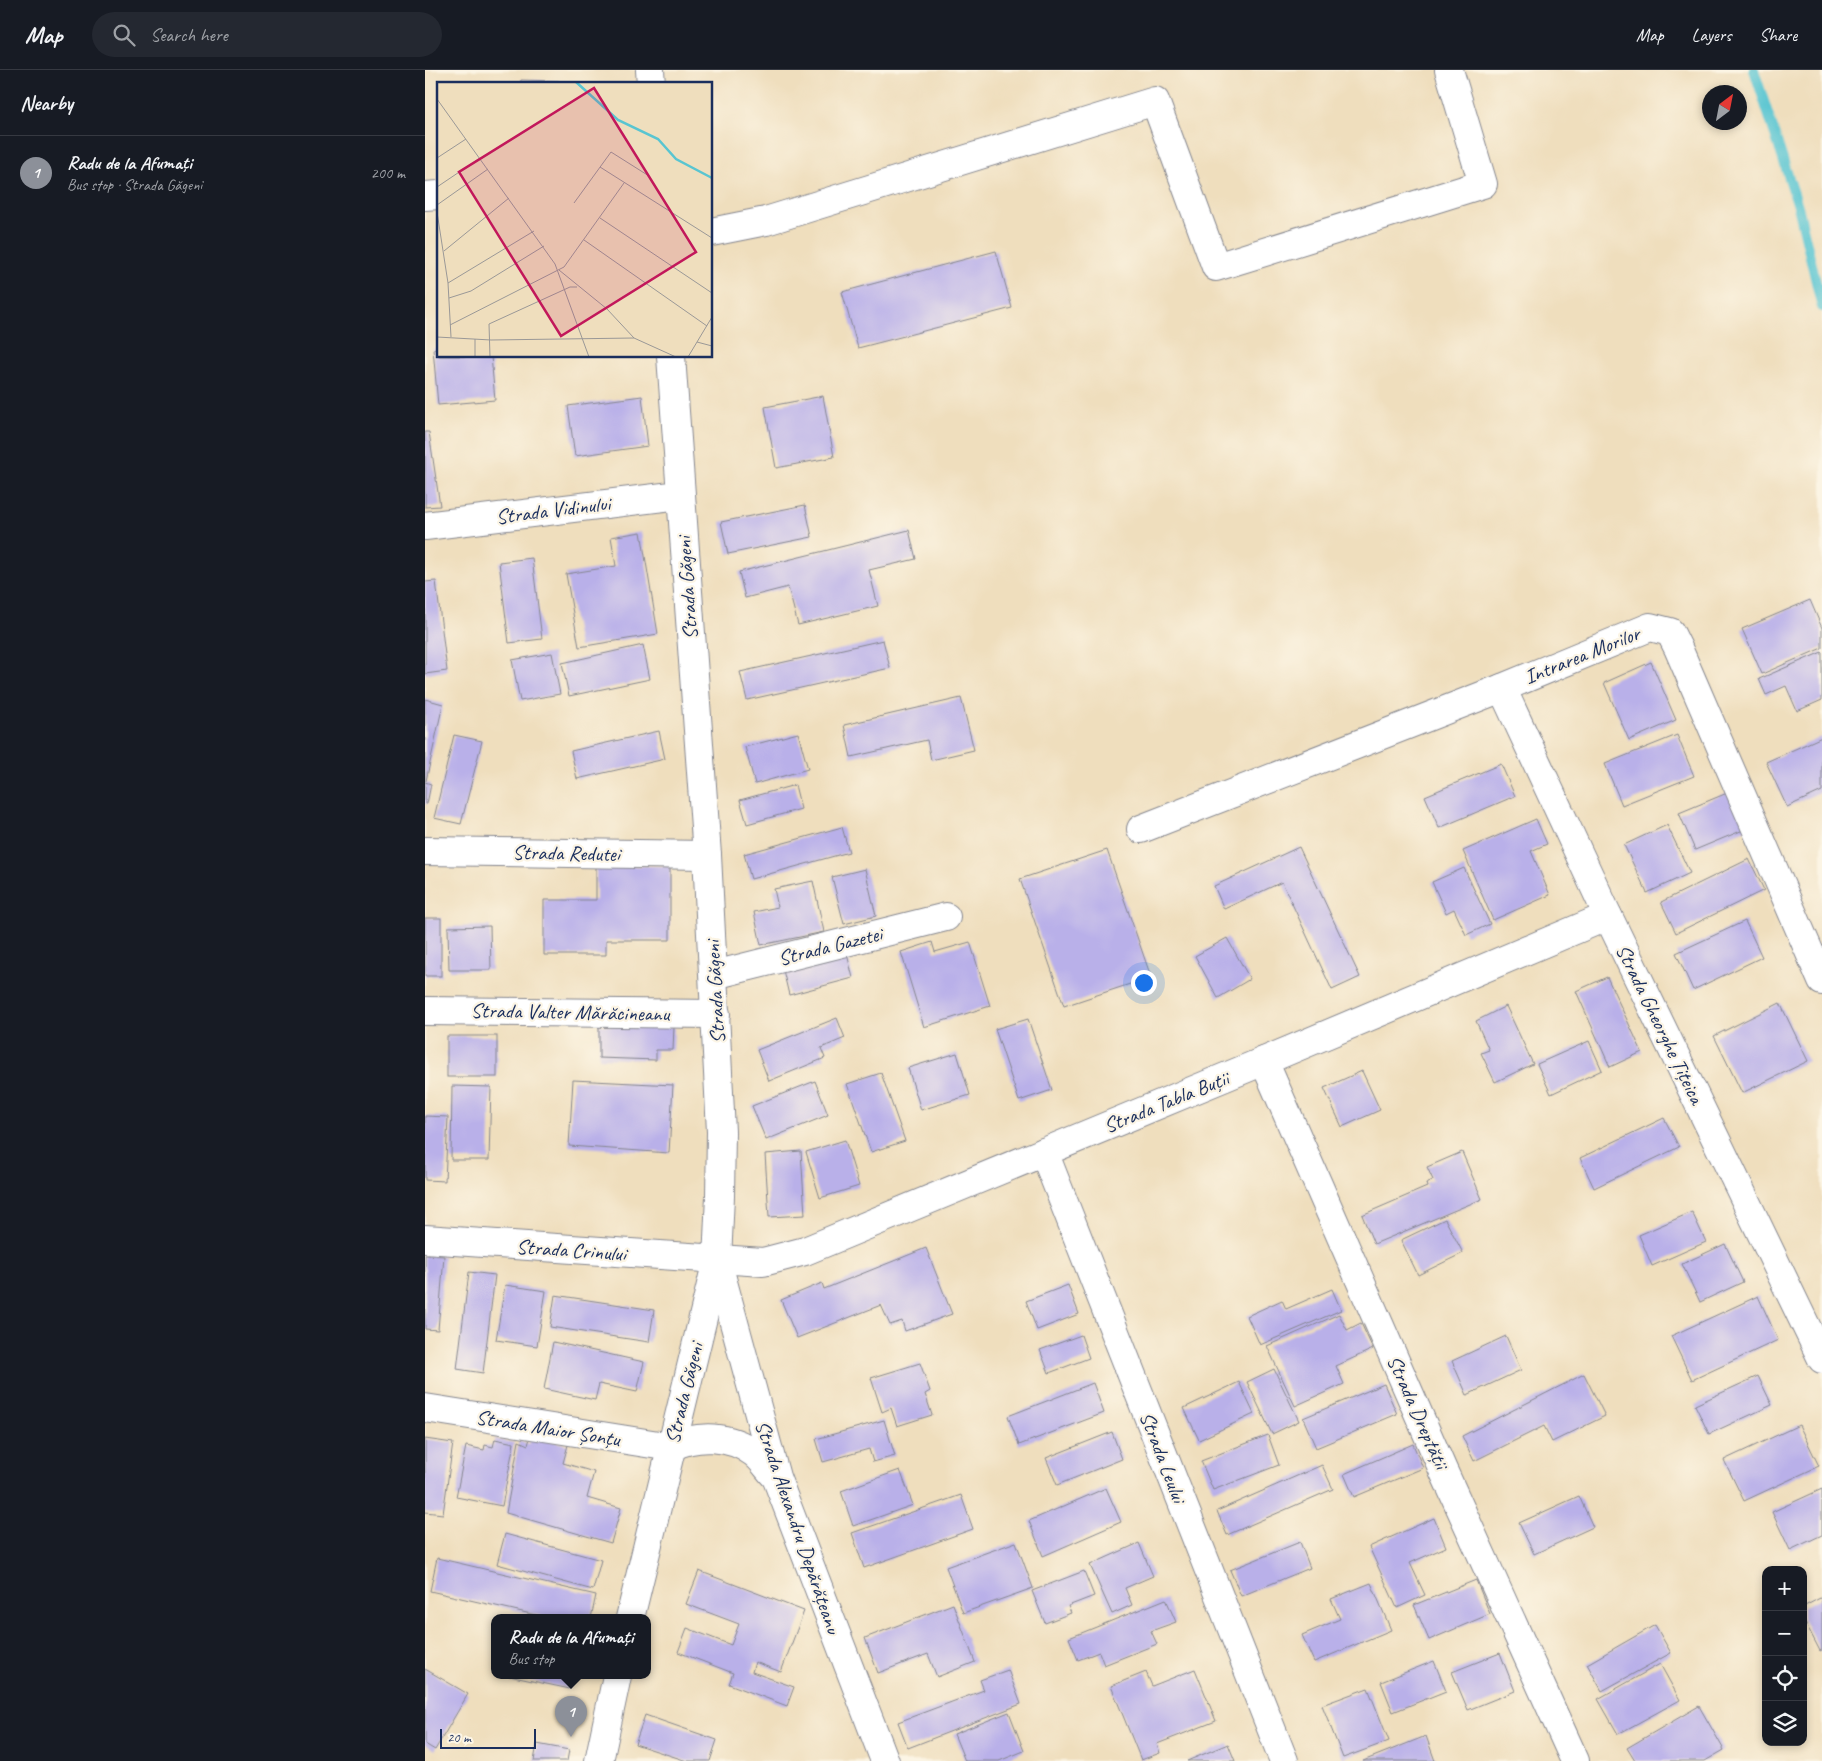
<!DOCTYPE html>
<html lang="en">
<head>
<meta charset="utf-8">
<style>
  :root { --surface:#171b24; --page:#242831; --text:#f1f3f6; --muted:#9ea1a6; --line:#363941; --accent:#8c9099 }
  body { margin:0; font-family:Caveat,sans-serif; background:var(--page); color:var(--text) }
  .controls { position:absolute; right:15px; bottom:15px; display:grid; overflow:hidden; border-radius:10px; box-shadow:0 2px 8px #0003 }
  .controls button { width:45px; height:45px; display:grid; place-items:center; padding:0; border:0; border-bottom:1px solid var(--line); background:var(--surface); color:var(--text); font:25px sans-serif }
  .compass { position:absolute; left:1277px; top:15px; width:45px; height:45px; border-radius:50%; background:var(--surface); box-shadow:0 2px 8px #0003; rotate:32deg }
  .scale { position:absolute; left:15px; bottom:12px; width:96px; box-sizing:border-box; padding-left:5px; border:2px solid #1b2f5e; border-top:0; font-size:14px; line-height:18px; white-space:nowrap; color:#1b2f5e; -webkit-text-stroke:4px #fcf5e5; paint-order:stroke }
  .you { position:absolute; left:718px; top:912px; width:18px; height:18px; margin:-12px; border:4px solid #fff; border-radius:50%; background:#1a73e8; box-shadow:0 0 0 8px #1a73e833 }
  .badge { display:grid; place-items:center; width:32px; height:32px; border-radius:50%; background:var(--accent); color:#fff; font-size:16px; font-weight:700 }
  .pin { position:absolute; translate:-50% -41px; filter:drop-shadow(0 1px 2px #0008) }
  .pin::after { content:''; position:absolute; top:26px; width:18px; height:15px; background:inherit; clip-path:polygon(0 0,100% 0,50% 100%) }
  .popup { position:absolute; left:66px; top:1544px; width:160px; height:65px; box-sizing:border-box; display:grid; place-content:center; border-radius:10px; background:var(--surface); filter:drop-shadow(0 1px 4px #0005); font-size:16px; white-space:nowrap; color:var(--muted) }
  .popup b { font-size:19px; color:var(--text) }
  .popup::after { content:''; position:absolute; left:50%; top:100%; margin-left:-10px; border:10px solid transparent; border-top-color:var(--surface) }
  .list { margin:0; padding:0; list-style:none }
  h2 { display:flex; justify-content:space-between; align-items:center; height:65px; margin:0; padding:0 20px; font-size:21px }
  h2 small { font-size:16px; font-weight:400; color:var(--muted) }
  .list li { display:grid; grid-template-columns:32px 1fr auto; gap:15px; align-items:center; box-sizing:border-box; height:75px; padding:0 20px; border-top:1px solid var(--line) }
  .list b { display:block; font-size:19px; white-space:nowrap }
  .list p { margin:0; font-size:16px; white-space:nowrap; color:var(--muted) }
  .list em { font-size:16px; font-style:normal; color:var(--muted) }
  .icon { flex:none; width:28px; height:28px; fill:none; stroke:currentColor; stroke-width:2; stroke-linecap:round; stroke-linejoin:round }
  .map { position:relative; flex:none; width:1397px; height:1691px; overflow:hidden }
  header { display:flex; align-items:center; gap:30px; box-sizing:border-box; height:70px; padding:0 25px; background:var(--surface); border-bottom:1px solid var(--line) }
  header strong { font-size:24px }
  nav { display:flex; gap:28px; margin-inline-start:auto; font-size:18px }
  .search { width:350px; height:45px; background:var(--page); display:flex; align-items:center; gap:12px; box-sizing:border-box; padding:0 18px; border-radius:28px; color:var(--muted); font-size:19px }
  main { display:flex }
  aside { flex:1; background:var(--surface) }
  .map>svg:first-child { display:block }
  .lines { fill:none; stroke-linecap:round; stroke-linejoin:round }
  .stream { stroke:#59c5d1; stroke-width:10 }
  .building { fill:#b9b0e9 }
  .minor-casing { stroke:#85868e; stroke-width:30 }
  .major-casing { stroke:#85868e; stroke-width:30 }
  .minor { stroke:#fff; stroke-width:28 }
  .major { stroke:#fff; stroke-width:28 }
  .labels { text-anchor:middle; stroke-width:4.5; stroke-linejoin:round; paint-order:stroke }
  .street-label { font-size:21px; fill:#1b2f5e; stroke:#fcf5e5 }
  .inset-river { fill:none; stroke:#59c5d1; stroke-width:2.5 }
  .inset-road { fill:none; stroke:#9a9897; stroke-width:1 }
  .view { fill:#c2185b; fill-opacity:0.15; stroke:#c2185b; stroke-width:2.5 }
  .inset-edge { fill:none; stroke:#1b2f5e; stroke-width:2.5 }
</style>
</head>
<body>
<header>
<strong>Map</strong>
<div class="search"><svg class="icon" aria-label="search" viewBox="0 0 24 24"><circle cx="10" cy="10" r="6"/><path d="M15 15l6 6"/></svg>Search here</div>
<nav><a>Map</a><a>Layers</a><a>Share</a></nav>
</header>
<main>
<aside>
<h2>Nearby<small></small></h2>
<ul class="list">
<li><span class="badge">1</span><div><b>Radu de la Afumați</b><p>Bus stop · Strada Găgeni</p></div><em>200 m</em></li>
</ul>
</aside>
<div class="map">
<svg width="1397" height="1691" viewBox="0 0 1397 1691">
  <rect width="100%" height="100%" fill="#fcf5e5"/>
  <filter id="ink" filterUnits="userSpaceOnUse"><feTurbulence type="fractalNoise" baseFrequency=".02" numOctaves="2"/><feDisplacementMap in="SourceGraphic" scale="10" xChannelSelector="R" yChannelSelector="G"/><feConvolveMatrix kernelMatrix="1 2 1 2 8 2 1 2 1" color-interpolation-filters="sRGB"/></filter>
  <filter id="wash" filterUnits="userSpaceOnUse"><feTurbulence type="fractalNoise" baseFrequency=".0096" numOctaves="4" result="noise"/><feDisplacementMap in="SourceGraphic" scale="20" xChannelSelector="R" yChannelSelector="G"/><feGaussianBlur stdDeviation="1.12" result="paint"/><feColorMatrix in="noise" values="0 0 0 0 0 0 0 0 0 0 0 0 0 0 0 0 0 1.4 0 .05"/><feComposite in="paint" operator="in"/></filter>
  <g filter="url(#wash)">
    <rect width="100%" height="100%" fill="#efdebd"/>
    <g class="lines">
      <polyline class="stream" points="1329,0 1373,136 1397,237"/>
    </g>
    <g id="blocks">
      <g class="building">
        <polygon points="96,10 134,11 134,14 95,14"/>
        <polygon points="571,181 587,238 433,278 417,222"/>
        <polygon points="14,278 14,286 66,286 70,330 13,335 8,279"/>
        <polygon points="217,326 223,376 150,386 143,336"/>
        <polygon points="398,326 409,387 351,398 340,337"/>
        <polygon points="0,362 4,362 15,436 0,437"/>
        <polygon points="380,435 387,467 303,484 296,452"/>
        <polygon points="484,460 491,489 444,500 453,536 373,555 363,517 320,528 314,502"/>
        <polygon points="216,462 233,564 154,577 141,504 191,496 186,467"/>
        <polygon points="107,488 117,569 84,573 74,492"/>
        <polygon points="11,511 22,601 0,604 0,512"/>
        <polygon points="1385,530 1397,558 1397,578 1337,604 1317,559"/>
        <polygon points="458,570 465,598 322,630 315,602"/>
        <polygon points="218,575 225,609 144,626 137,593"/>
        <polygon points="1397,582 1397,630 1372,641 1361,616 1341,625 1334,609"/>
        <polygon points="127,583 135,624 95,631 87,590"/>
        <polygon points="1226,592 1251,650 1204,670 1179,613"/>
        <polygon points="536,628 549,680 506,690 502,670 426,687 419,655"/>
        <polygon points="0,629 18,634 1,711 0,711"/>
        <polygon points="234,661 240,689 152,709 146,681"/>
        <polygon points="373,663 383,699 330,714 320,677"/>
        <polygon points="29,665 57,671 36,754 9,748"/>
        <polygon points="1252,665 1269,706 1197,735 1180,694"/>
        <polygon points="1397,667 1397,721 1362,737 1341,692"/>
        <polygon points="1076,694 1090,726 1014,758 1000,726"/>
        <polygon points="0,712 6,714 2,734 0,734"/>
        <polygon points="370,715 376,739 322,754 315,730"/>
        <polygon points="1307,721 1323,758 1270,780 1254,743"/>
        <polygon points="1111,749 1122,774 1106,781 1125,825 1068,850 1038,781"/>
        <polygon points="1242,755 1265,803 1222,823 1199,775"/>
        <polygon points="417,757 424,782 326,809 319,784"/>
        <polygon points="874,777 935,907 907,920 857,812 799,839 789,816"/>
        <polygon points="682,780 726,907 639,936 595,809"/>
        <polygon points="1324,789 1339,820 1251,863 1236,832"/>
        <polygon points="171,796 245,796 245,870 181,870 181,885 119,885 119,830 171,830"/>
        <polygon points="1039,798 1065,854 1041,865 1029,839 1021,843 1007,812"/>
        <polygon points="440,799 451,846 419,854 407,807"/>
        <polygon points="388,811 399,862 336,875 329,842 353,837 349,819"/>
        <rect x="0" y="848" width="16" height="58"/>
        <polygon points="1320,851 1337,887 1268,920 1251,883"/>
        <polygon points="65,856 66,900 24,900 23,857"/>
        <polygon points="802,868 825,909 793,928 770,886"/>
        <polygon points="507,872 510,882 545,872 565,936 499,957 476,882"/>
        <polygon points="422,884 428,908 364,925 358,900"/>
        <polygon points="1182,907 1217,982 1185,997 1151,921"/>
        <polygon points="1355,933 1383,991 1317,1023 1289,966"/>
        <polygon points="1081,936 1108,994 1070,1012 1056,983 1064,980 1051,951"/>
        <polygon points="412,948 420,968 396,978 400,988 344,1011 332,980"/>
        <polygon points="603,949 627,1020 594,1031 570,959"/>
        <polygon points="174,955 249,957 248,980 231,980 231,990 174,988"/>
        <rect x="22" y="966" width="50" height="41"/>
        <polygon points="1164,971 1177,1000 1126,1024 1112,994"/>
        <polygon points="532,983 545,1025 496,1040 483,998"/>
        <polygon points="937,1001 955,1040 917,1057 899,1018"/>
        <polygon points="456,1003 480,1071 446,1082 422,1014"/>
        <polygon points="148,1010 248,1015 244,1083 144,1076"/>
        <polygon points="390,1011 403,1045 341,1070 327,1036"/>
        <polygon points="27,1016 66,1017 64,1090 26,1090"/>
        <polygon points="0,1046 23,1047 20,1111 0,1110"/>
        <polygon points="1239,1048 1254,1077 1169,1118 1155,1088"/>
        <polygon points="420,1070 434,1116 395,1128 381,1082"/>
        <polygon points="376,1081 380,1145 344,1147 340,1084"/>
        <polygon points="1037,1082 1057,1129 949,1174 937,1145 1002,1117 1001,1113 1008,1110 1002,1097"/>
        <polygon points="1267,1142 1281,1172 1227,1196 1214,1165"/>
        <polygon points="1020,1149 1038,1183 993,1205 976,1170"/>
        <polygon points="1300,1174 1318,1212 1275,1232 1257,1194"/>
        <polygon points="501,1178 527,1244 480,1261 477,1251 465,1255 456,1235 372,1268 356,1230 397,1213 399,1219"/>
        <polygon points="0,1185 19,1186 13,1260 0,1259"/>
        <polygon points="44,1202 70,1205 58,1303 32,1299"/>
        <polygon points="80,1215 121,1221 112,1276 71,1270"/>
        <polygon points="643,1215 654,1244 612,1260 601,1231"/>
        <polygon points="907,1219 916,1240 835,1275 822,1246 857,1230 861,1239"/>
        <polygon points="130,1225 229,1240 224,1272 125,1257"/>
        <polygon points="1333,1226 1353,1270 1267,1310 1246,1266"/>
        <polygon points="914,1244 922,1260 936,1253 948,1279 911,1296 919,1314 870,1336 842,1276"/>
        <polygon points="656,1265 664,1288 624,1303 615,1280"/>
        <polygon points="1081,1266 1096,1300 1042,1325 1027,1291"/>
        <polygon points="128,1272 219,1292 212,1322 174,1314 170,1330 119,1319"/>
        <polygon points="495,1293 505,1321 500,1324 507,1345 472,1356 466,1338 457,1342 446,1308"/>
        <polygon points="849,1299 874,1351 847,1364 822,1312"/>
        <polygon points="1159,1304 1180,1346 1127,1372 1119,1356 1049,1391 1037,1366"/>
        <polygon points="1333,1306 1347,1335 1284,1364 1270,1335"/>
        <polygon points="814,1312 829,1344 774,1370 759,1338"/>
        <polygon points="668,1313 679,1343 594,1375 583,1346"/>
        <polygon points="959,1314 972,1344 891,1378 878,1348"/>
        <polygon points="459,1350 470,1386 448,1392 444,1379 398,1392 391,1369"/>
        <polygon points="1374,1355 1394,1396 1319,1431 1299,1390"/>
        <polygon points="687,1362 697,1389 632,1415 621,1388"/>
        <polygon points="106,1365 143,1375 138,1393 169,1402 162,1428 196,1438 186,1473 81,1443 94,1371 103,1375"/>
        <polygon points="843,1365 854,1395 788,1420 776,1391"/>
        <polygon points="0,1369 28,1373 18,1444 0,1442"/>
        <polygon points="70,1369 89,1373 77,1436 31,1427 41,1376 59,1380 60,1375 68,1377"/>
        <polygon points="988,1374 998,1398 929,1427 919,1404"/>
        <polygon points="897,1395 908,1419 802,1465 792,1441"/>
        <polygon points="475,1400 488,1435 428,1456 416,1421"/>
        <polygon points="681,1418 696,1452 618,1486 604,1451"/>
        <polygon points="1397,1419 1397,1465 1365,1480 1347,1442"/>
        <polygon points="536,1425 548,1459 439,1498 427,1463"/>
        <polygon points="1154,1426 1168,1457 1109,1484 1094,1453"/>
        <polygon points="1009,1448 1021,1477 985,1493 1000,1525 972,1538 944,1477"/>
        <polygon points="80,1464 176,1490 168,1520 72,1494"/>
        <polygon points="591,1472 608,1518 538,1543 521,1497"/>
        <polygon points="875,1472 885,1498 816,1526 805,1500"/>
        <polygon points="714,1473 728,1506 700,1518 707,1535 687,1544 665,1495"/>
        <polygon points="12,1488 171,1525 166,1548 124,1548 5,1521"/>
        <polygon points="274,1501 379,1541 356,1602 330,1592 327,1602 369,1617 362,1636 304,1614 308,1603 253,1582 262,1558 306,1575 314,1554 261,1534"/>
        <polygon points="659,1501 669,1526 643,1536 646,1543 620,1553 607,1521"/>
        <polygon points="1051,1510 1065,1544 1004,1570 989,1535"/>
        <polygon points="946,1513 966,1560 889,1592 877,1565 915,1549 906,1529"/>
        <polygon points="1397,1527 1397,1580 1395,1581 1378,1548 1378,1537"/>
        <polygon points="741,1529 751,1552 726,1561 732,1574 679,1595 674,1582 653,1590 644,1568"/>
        <polygon points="528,1534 550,1592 512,1607 503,1584 453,1603 440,1568"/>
        <polygon points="1230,1555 1246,1583 1177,1621 1162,1594"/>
        <polygon points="1075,1583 1090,1621 1043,1640 1027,1602"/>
        <polygon points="1009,1591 1021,1621 968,1642 956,1612"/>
        <polygon points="1235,1594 1255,1630 1193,1664 1173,1629"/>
        <polygon points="0,1599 43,1624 10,1680 0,1674"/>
        <polygon points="770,1599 791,1651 732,1674 735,1683 716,1690 686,1616 721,1602 727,1616"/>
        <polygon points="583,1600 596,1634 483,1678 473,1652 559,1620 555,1610"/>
        <polygon points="84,1606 147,1606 145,1619"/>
        <polygon points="943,1618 964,1671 918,1688 897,1635"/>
        <polygon points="1274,1636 1299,1680 1280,1691 1210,1691 1202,1678"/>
        <polygon points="584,1642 599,1681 574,1691 540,1691 529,1664"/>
        <polygon points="220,1645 292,1670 285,1691 262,1691 210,1674"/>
        <polygon points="1001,1666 1010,1691 938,1691"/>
        <polygon points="112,1674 144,1680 142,1691 109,1691"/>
        <polygon points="803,1674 810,1691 762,1691"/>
      </g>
    </g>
  </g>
  <g filter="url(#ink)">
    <use href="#blocks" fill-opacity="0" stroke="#85868e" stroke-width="1"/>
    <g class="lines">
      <defs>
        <g id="minor">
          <polyline points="0,126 14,125"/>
          <polyline points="286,162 341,151 730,31 791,197 1058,114 1024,0"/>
          <polyline points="0,456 255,425"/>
          <polyline points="1077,618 1183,846 1397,1289"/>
          <polyline points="716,759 1077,618 1225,557 1245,562 1253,578 1397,911"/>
          <polyline points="0,781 282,785"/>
          <polyline points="289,905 521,847"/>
          <polyline points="0,941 291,944"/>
          <polyline points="839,991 1018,1400 1150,1691"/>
          <polyline points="619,1082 859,1691"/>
          <polyline points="0,1169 338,1192 380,1181 839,991 1183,846"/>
          <polyline points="292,1190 351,1407 460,1691"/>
          <path d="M0,1338L246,1377C272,1364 305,1365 329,1383C337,1389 343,1399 350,1406"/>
        </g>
        <g id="major">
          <polyline points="225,0 226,14"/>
          <polyline points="205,1548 292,1190 295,1126 296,1062 282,785 246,286"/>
          <polyline points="174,1691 192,1606"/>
        </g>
      </defs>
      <use href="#minor" class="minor-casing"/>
      <use href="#major" class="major-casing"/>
      <use href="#minor" class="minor"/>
      <use href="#major" class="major"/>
    </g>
  </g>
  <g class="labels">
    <g class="street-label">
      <text transform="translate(128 440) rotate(-7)" y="7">Strada Vidinului</text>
      <text transform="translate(262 518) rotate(-94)" y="7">Strada Găgeni</text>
      <text transform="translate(1157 585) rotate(-22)" y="7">Intrarea Morilor</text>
      <text transform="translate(141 783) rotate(1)" y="7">Strada Redutei</text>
      <text transform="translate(405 876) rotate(-14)" y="7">Strada Gazetei</text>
      <text transform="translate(290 922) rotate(-93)" y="7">Strada Găgeni</text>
      <text transform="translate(145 942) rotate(1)" y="7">Strada Valter Mărăcineanu</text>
      <text transform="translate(1235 954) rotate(64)" y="7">Strada Gheorghe Țițeica</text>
      <text transform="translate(741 1032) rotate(-22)" y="7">Strada Tabla Buții</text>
      <text transform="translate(146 1180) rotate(4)" y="7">Strada Crinului</text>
      <text transform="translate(259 1323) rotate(-76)" y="7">Strada Găgeni</text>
      <text transform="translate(993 1342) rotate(66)" y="7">Strada Dreptății</text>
      <text transform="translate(123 1358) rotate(9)" y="7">Strada Maior Șonțu</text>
      <text transform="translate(738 1387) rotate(69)" y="7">Strada Leului</text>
      <text transform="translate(373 1457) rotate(71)" y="7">Strada Alexandru Depărățeanu</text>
    </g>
  </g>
  <g transform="translate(12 12)">
    <rect width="275" height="275" fill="#efdebd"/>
    <path class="inset-river" d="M139,0L181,38L221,57L239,77L275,96"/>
    <path class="inset-road" d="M0,17L118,182L152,275M0,76L29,57M163,85L275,156M0,105L43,76M137,121L174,70L212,94M0,123L51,87M0,130L11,201L14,255M163,136L275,211M147,158L270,244M7,169L72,116M122,188L170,227L197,256L239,275M11,201L97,149M12,216L34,209L107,164M13,243L127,185L187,101M0,255L54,258L197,256M38,257V275M260,260L275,264M53,275L52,242L133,205H140M251,275L275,235"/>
    <path class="view" d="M157,6L259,170L124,254L22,90Z"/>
    <rect width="275" height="275" class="inset-edge"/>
  </g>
</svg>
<div class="controls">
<button>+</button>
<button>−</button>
<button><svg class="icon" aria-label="locate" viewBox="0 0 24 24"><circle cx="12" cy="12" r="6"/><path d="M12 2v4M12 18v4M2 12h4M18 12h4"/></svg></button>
<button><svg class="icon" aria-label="layers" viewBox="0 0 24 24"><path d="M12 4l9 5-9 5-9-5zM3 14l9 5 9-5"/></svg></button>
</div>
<svg class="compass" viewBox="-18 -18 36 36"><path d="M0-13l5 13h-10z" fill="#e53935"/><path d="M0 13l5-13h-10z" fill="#9ea1a6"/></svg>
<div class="scale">20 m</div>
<div class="you"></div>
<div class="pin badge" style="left:146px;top:1667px">1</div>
<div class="popup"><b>Radu de la Afumați</b>Bus stop</div>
</div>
</main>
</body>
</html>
